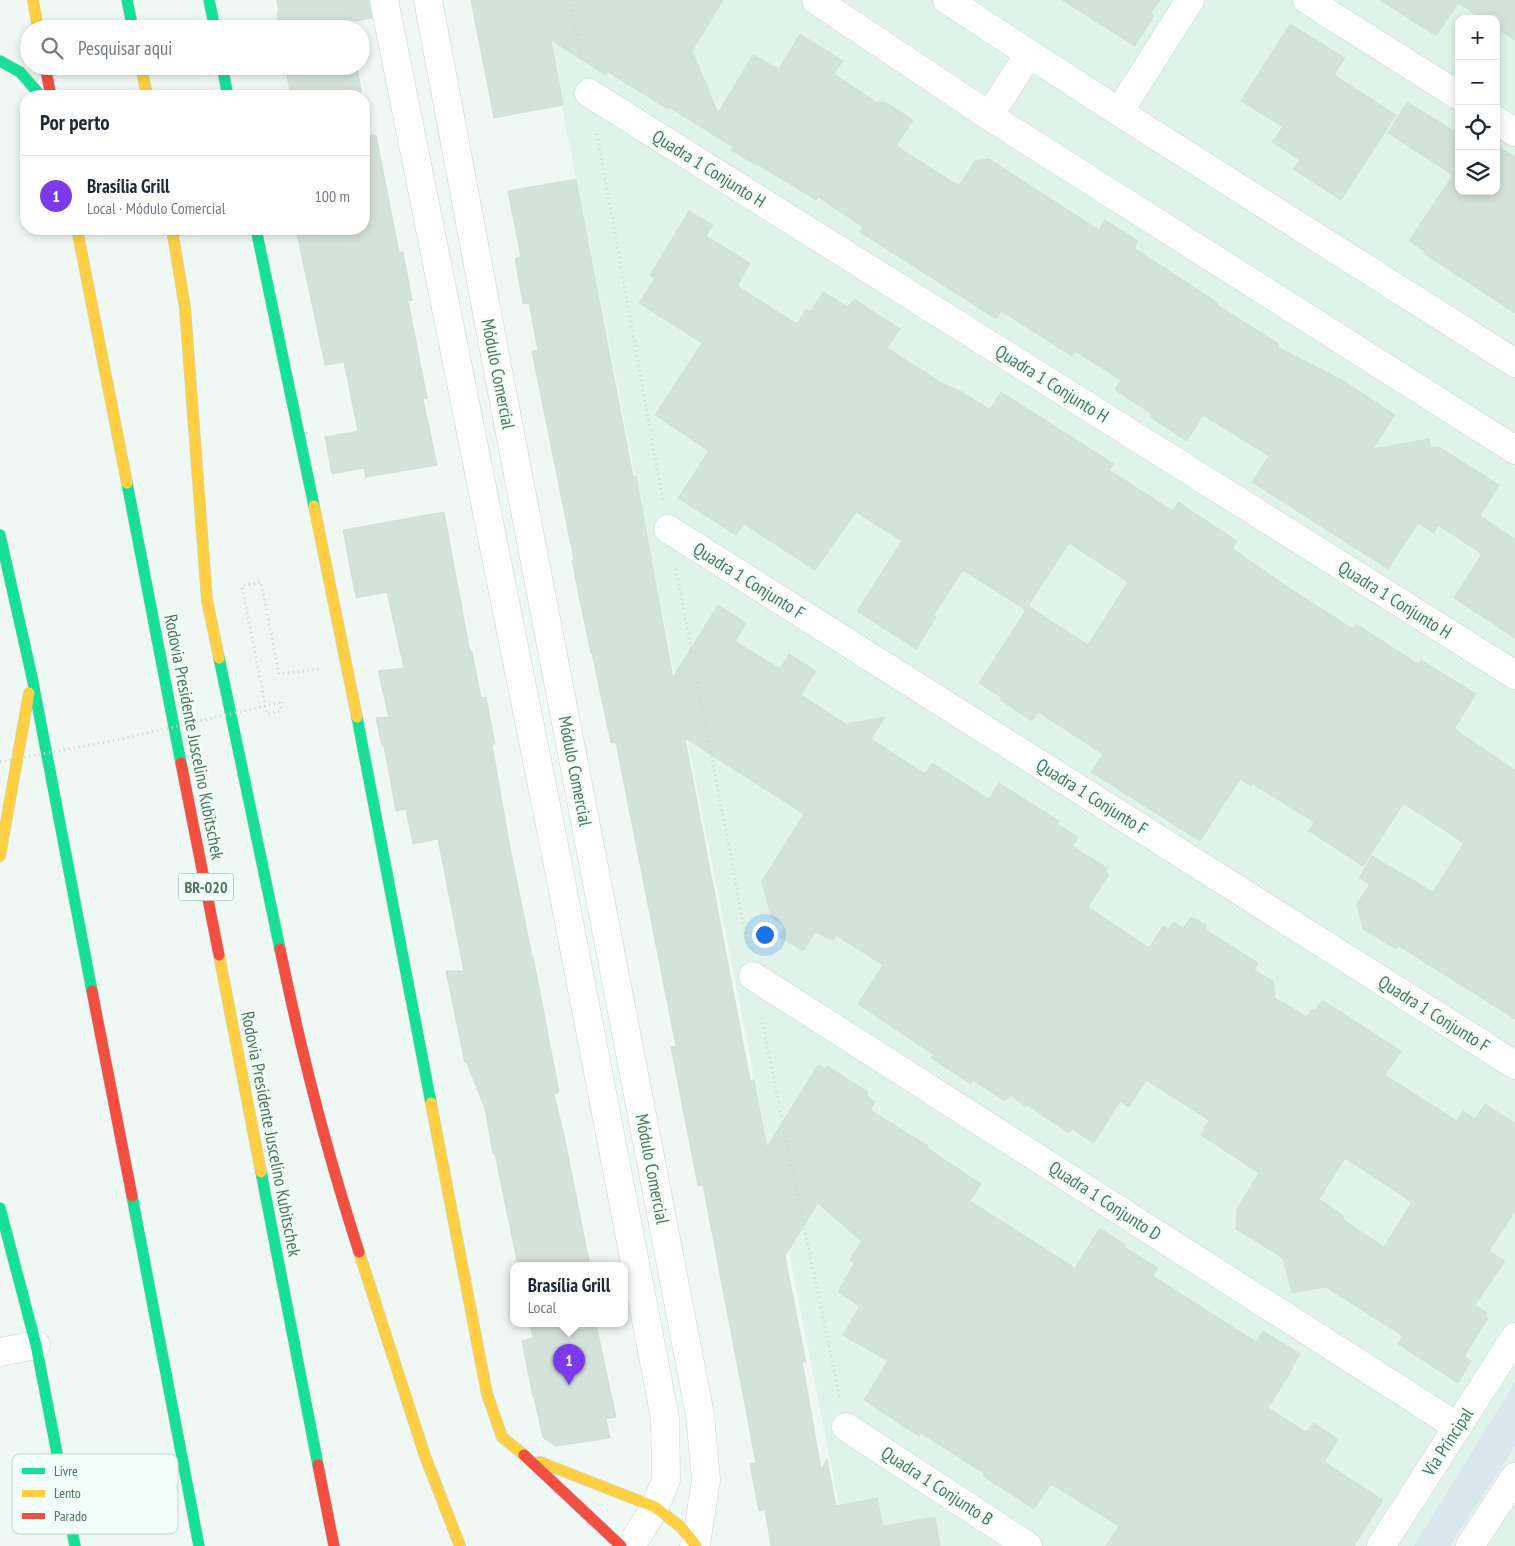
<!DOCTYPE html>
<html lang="pt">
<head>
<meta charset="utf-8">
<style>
  :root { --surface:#fff; --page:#f6f6f7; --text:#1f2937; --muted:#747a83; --line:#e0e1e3; --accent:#7c3aed }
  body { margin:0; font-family:"PT Sans Narrow",sans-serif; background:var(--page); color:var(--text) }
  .controls { position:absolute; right:15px; top:15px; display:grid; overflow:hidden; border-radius:10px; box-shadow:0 2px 8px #0003 }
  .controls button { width:45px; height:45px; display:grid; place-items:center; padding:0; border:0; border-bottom:1px solid var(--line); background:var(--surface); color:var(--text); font:25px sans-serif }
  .you { position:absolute; left:764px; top:934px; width:18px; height:18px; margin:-12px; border:4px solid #fff; border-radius:50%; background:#1a73e8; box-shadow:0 0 0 8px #1a73e833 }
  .badge { display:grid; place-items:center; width:32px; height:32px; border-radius:50%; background:var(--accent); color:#fff; font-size:16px; font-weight:700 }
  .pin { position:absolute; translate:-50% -41px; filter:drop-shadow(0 1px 2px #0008) }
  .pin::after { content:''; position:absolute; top:26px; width:18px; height:15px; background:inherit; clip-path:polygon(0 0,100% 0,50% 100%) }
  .popup { position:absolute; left:510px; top:1262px; width:118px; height:65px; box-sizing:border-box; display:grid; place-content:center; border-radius:10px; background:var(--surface); filter:drop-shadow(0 1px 4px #0005); font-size:16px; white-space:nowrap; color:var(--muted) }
  .popup b { font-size:19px; color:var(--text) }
  .popup::after { content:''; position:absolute; left:50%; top:100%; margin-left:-10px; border:10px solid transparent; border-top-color:var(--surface) }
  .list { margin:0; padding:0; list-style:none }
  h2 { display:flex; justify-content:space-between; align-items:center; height:65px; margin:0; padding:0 20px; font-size:21px }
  h2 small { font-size:16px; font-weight:400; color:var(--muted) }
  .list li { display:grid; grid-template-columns:32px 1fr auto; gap:15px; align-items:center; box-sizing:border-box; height:80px; padding:0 20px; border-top:1px solid var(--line) }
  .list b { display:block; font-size:19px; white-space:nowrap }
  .list p { margin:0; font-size:16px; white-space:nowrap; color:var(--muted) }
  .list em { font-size:16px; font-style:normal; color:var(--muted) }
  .icon { flex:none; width:28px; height:28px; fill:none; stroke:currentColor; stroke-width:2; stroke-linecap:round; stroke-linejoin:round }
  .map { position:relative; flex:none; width:1515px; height:1546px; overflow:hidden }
  .search { position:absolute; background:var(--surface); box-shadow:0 2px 8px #0003; left:20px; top:20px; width:350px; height:55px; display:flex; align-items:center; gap:12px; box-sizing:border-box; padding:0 18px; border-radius:28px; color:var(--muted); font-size:19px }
  .panel { position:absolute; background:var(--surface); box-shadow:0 2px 8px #0003; left:20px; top:90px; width:350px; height:145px; border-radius:20px }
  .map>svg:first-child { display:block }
  .residential { fill:#e0f3ea; fill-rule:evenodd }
  .green { fill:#dae6ee }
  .building { fill:#d4e3da; stroke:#d1e1d8; fill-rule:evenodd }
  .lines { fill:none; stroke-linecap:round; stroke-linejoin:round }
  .street-casing { stroke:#cad6d0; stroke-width:29 }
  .fast-casing { stroke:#c9d6d0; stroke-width:12 }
  .slow-casing { stroke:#c9d6d0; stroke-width:12 }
  .jam-casing { stroke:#c9d6d0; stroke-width:12 }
  .path { stroke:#cdd8d1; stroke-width:3; stroke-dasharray:1 4; stroke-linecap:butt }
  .street { stroke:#fdfefd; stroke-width:28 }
  .fast { stroke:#16e098; stroke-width:11 }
  .slow { stroke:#ffcf43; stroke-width:11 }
  .jam { stroke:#f24e42; stroke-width:11 }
  .path-bridge { stroke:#cdd8d1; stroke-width:3; stroke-dasharray:1 4; stroke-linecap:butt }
  .labels { text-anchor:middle; stroke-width:4.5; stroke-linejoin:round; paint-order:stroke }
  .shield { fill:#f2fef9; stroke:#7fa08b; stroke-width:1 }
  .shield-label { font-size:16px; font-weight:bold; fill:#4e775c }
  .street-label { font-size:18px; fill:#4e775c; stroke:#f2fef9 }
  .key { fill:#f2fef9; stroke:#c1d6ca; stroke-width:1 }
  .key-label { font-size:14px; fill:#4e775c }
</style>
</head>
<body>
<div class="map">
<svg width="1515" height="1546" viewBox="0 0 1515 1546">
  <rect width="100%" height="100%" fill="#eff8f4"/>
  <path class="residential" d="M541,0H1515V1546H847ZM1459,19H1496V191H1459Z"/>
  <polygon class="green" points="1515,1382 1515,1446 1450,1546 1414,1546"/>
  <g class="building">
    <polygon points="277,0 369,0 372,18 348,22 349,29 280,29 277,12 279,12"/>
    <polygon points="471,0 723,0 692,51 718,113 753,55 779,69 800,34 843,61 834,74 876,102 885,102 913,120 896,146 959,186 975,161 989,159 1099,230 1105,220 1138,241 1134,248 1218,303 1217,305 1279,344 1277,347 1342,380 1395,415 1373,449 1429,439 1431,448 1439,447 1499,485 1480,516 1515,539 1515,638 1454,598 1482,554 1438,525 1434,533 1418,523 1388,569 1252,482 1269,456 1203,415 1187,441 1150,417 1152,414 1115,390 1121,380 1075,351 1072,356 1001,311 996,319 860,232 863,227 818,197 816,200 757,164 756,165 731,150 733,147 669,107 668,109 608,72 606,75 551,40 563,105 494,118"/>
    <polygon points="1062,0 1160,0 1150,14 1154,16 1135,46"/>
    <polygon points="1380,0 1515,0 1515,40 1496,28 1496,19 1483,19 1458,3 1436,36"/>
    <polygon points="1290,24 1345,58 1334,75 1396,115 1341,200 1293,169 1300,160 1272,142 1283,127 1241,101"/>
    <polygon points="285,66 357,66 362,96 291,96"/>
    <polygon points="1407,102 1459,134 1459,191 1496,191 1496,145 1515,157 1515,313 1423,253 1425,251 1409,241 1453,175 1388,133"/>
    <polygon points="376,135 399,252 403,252 412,300 408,301 427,398 423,399 437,465 366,477 364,468 332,474 325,437 358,431 344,362 325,365 296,229 364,229 364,136"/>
    <path d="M576,179L633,476H636L673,677L718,605L746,623L735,641L780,669L789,654L816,671L801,695L846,724L885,717L871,739L925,774L932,763L989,799L999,783L1059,821L1057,824L1078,837L1072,846L1107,868L1105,871L1109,874L1088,907L1149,948L1163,926L1168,930L1173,922L1183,928L1191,917L1206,925V930L1258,963L1254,970L1273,981L1275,998L1307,1017L1312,1009L1315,1011L1322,1000L1401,1051L1385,1075L1457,1121L1463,1111L1475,1119L1485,1104L1515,1123V1211L1489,1251L1505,1261L1475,1305L1487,1313L1485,1317L1488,1318L1464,1356L1471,1361L1458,1383L1398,1344L1403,1336L1326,1287L1292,1293L1283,1258L1236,1229L1237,1209L1259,1173L1201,1135L1209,1120L1146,1080L1129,1107L1120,1101L1094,1143L1072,1129L1069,1133L1027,1105L1026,1107L1010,1095L1005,1101L973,1080L971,1084L931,1058L934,1055L858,1004L883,965L836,935L833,941L815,932L803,951L779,936L786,926L771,917L762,881L804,814L685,738L750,1080H754L767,1147L818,1065L825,1069L827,1066L868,1092L866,1095L875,1102L870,1110L928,1146L927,1148L981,1184L970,1201L1075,1268L1100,1228L1125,1245L1124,1247L1158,1268L1153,1276L1256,1342L1263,1331L1300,1354L1289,1373H1290L1268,1408L1306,1432L1314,1423L1338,1439L1324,1462L1383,1500L1354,1546H1106L1119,1526L1051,1484L1034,1509L983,1476L985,1474L921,1433L919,1436L900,1424L864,1400L888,1361L843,1335L860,1306L838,1292L854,1263L850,1260L861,1241L818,1203L785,1256L806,1363L802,1360L821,1469L827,1459L836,1506L877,1498L883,1526L935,1517L940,1546H771L765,1510L759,1511L750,1464L756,1463L703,1185L698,1186L671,1047L676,1046L616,743H611L592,653H591L581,606L572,560H574L532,351L538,350L529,303L523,304L515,258L521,257L508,191ZM1345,1158L1412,1202L1384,1247L1342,1219L1344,1216L1319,1199Z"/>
    <path d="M689,211L713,225L706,236L750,263L737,286L797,324L806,309L810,312L823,292L848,307L854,299L900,329L887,348L940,382L962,392L990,410L1001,392L1114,464L1109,470L1173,511L1178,502L1237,541L1232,548L1289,588L1353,629L1356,624L1418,664L1421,660L1476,694L1454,729L1515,770V1019L1399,946L1396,949L1363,929L1357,904L1370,884L1359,878L1372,856L1433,892L1464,843L1406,805L1403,804L1363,866L1309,831L1314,822L1253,784L1251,786L1240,779L1200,841L1091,772L1103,754L1038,712L1032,721L1000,700L1002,698L979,683L1026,610L963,570L933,616L936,617L916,649L857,611L902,541L856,512L815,570L744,524L736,535L678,498L709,451L655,415L702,343L639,303L655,278L650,275ZM1069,543L1128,582L1088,645L1028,606Z"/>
    <polygon points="444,512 470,652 472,651 481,698 486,697 495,744 492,744 508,837 532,956 533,956 559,1092 554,1094 565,1140 590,1266 518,1266 495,1154 493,1154 485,1109 467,1063 465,1063 446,971 464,971 438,839 413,844 406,809 396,811 384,746 382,746 376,718 389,717 378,671 404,668 387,592 356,598 343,530"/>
    <polygon points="530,1324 596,1324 616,1417 606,1419 610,1438 556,1446 543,1438 534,1397 533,1397 522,1341 533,1338"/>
  </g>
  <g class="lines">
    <defs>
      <g id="street">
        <polyline points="384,0 559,870 665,1418 666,1480 655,1507 631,1546"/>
        <polyline points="428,0 498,371 700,1415 706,1480 696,1544 694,1546"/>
        <polyline points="816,0 989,116 1515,450"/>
        <polyline points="947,0 1119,112 1515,363"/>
        <polyline points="1307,0 1459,96"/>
        <polyline points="589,93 1515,675"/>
        <polyline points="1119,112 1190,0"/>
        <polyline points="989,116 1029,54"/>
        <polyline points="1496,120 1515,132"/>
        <polyline points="668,529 1515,1065"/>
        <polyline points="753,976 1458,1427"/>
        <polyline points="0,1352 36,1345"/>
        <polyline points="846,1427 1028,1546"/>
        <polyline points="1381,1546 1515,1337"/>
        <polyline points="1470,1546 1515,1477"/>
      </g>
      <g id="fast">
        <polyline points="127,0 133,29"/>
        <polyline points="209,0 215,29"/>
        <polyline points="0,61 20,72 41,96"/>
        <polyline points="222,66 228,96"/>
        <polyline points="256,229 314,506"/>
        <polyline points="127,483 181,763"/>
        <polyline points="0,535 32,677 92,991"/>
        <polyline points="219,658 280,949"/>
        <polyline points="357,717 431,1103"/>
        <polyline points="261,1172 318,1465"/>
        <polyline points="132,1196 199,1546"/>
        <polyline points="0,1208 36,1345 75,1546"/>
      </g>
      <g id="slow">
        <polyline points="33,0 38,29"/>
        <polyline points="141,66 147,96"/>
        <polyline points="77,229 127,483"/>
        <polyline points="172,229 185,308 207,600 219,658"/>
        <polyline points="314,506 357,717"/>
        <polyline points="0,856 29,693"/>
        <polyline points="219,955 261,1172"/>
        <polyline points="431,1103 487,1394 502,1437 524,1455"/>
        <polyline points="359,1252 425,1456 460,1546"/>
        <polyline points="540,1462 655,1507 681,1527 696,1546"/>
      </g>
      <g id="jam">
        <polyline points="45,66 51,96"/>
        <polyline points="181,763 219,955"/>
        <path d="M280,949C301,1051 327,1153 359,1252"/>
        <polyline points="92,991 132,1196"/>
        <polyline points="524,1455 621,1546"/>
        <polyline points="318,1465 334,1546"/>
      </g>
    </defs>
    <use href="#street" class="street-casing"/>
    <use href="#fast" class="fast-casing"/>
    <use href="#slow" class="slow-casing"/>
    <use href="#jam" class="jam-casing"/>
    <g class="path">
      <polyline points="570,0 583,64"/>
      <polyline points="597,134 663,501"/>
      <polyline points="676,569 748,948"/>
      <polyline points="282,702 280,711 267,714 242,586 261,582 279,674 319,669"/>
      <polyline points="761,1018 840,1399"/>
    </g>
    <use href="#street" class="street"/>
    <use href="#fast" class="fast"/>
    <use href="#slow" class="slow"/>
    <use href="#jam" class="jam"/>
    <polyline class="path-bridge" points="0,762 112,741 282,702"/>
  </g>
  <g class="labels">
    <rect class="shield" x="178.5" y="873.5" width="55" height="27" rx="4"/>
    <g class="shield-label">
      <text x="206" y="893">BR-020</text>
    </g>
    <g class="street-label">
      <text transform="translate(709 169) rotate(32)" y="6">Quadra 1 Conjunto H</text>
      <text transform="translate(498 374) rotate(79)" y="6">Módulo Comercial</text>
      <text transform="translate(1052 384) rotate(32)" y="6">Quadra 1 Conjunto H</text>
      <text transform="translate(749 581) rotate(32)" y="6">Quadra 1 Conjunto F</text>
      <text transform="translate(1395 600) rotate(32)" y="6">Quadra 1 Conjunto H</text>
      <text transform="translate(194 737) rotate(79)" y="6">Rodovia Presidente Juscelino Kubitschek</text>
      <text transform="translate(575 771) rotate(79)" y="6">Módulo Comercial</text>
      <text transform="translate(1092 797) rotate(32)" y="6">Quadra 1 Conjunto F</text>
      <text transform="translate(1434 1014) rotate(32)" y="6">Quadra 1 Conjunto F</text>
      <text transform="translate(271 1134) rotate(79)" y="6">Rodovia Presidente Juscelino Kubitschek</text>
      <text transform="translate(652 1169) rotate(79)" y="6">Módulo Comercial</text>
      <text transform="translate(1105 1201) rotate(33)" y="6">Quadra 1 Conjunto D</text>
      <text transform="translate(1448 1442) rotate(-57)" y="6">Via Principal</text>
      <text transform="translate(937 1486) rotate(33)" y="6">Quadra 1 Conjunto B</text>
    </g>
  </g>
  <rect x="12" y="1454" width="166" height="80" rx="8" class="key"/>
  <rect x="22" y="1468" width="23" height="6" fill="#16e098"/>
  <rect x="22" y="1490" width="23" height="7" fill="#ffcf43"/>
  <rect x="22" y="1513" width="23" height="6" fill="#f24e42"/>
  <g class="key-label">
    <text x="54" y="1476">Livre</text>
    <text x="54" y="1498">Lento</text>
    <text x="54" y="1521">Parado</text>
  </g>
</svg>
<div class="controls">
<button>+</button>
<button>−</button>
<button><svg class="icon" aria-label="locate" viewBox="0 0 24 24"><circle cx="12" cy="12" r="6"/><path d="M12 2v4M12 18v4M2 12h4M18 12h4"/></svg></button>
<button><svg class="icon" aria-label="layers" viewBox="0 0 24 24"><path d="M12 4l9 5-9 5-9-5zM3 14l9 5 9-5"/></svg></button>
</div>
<div class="you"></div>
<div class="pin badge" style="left:569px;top:1385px">1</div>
<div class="popup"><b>Brasília Grill</b>Local</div>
<div class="search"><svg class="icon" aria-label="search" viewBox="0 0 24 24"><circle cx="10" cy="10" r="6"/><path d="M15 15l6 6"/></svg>Pesquisar aqui</div>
<section class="panel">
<h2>Por perto<small></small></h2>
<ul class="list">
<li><span class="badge">1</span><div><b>Brasília Grill</b><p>Local · Módulo Comercial</p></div><em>100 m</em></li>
</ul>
</section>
</div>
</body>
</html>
